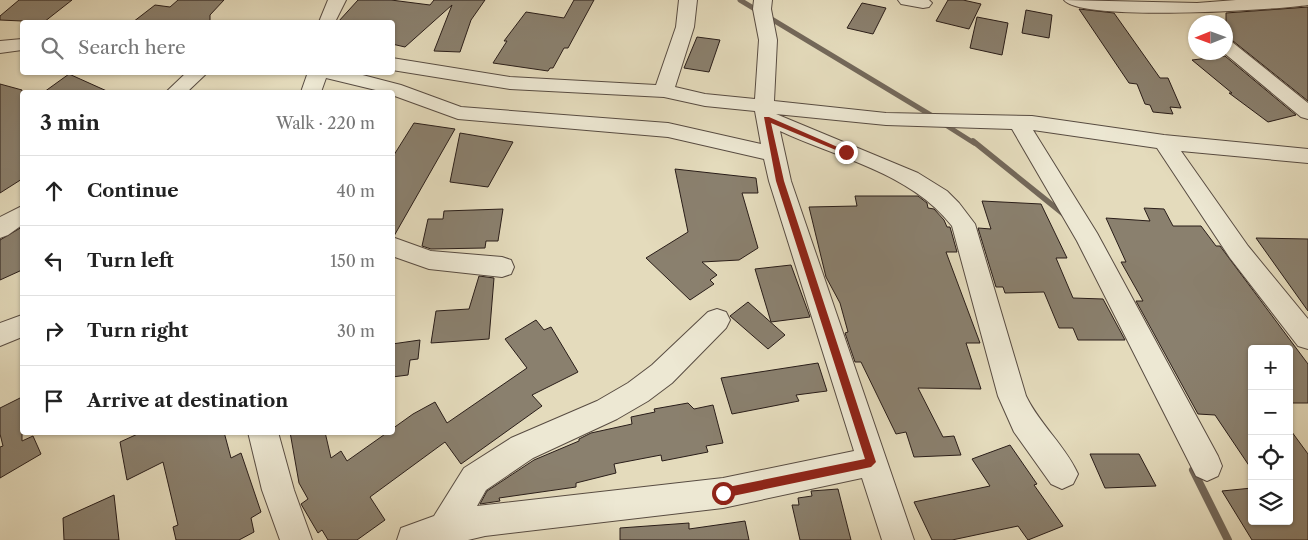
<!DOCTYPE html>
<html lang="en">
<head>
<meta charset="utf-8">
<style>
  :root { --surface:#fff; --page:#f2f2f2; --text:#222; --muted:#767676; --line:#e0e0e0 }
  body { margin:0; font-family:"Libre Caslon Text",serif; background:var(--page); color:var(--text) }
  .controls { position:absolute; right:15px; bottom:15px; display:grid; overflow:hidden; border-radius:5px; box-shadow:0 1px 4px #0004 }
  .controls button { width:45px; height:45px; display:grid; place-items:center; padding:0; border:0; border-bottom:1px solid var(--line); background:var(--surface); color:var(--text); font:25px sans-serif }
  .compass { position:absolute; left:1188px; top:15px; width:45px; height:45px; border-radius:50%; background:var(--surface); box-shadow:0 1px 4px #0004; rotate:269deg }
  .stop { position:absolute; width:15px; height:15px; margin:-11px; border:4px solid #8f2418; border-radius:50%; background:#fff }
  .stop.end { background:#8f2418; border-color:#fff; box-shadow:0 1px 5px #0008 }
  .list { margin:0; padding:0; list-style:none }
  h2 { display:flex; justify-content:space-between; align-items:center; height:65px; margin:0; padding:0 20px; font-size:21px }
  h2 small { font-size:16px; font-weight:400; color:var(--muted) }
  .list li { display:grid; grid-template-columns:32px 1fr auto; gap:15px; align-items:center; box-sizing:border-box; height:70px; padding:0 20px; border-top:1px solid var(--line) }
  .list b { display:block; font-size:19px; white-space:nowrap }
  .list em { font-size:16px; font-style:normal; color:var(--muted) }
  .icon { flex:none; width:28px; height:28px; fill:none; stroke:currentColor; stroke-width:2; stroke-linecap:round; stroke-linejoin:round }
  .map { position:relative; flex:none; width:1308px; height:540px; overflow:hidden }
  .search { position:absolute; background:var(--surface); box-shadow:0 1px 4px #0004; left:20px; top:20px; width:375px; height:55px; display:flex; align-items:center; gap:12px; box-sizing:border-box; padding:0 18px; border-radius:5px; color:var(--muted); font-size:19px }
  .panel { position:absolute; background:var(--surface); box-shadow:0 1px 4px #0004; left:20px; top:90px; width:375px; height:345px; border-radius:5px }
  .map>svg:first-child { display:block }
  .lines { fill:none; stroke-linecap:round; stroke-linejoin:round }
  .stream-far2 { stroke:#73685a; stroke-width:5 }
  .stream-far1 { stroke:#73685a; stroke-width:5.5 }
  .stream { stroke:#73685a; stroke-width:8 }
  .building { fill:#8a806e; stroke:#291d19 }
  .minor-casing { stroke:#584c42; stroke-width:2 }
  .minor { fill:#ede8d3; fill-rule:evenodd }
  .route { fill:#8f2418 }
</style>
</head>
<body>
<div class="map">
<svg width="1308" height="540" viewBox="0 0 1308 540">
  <rect width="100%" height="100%" fill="#e4dbbc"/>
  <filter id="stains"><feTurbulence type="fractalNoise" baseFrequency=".004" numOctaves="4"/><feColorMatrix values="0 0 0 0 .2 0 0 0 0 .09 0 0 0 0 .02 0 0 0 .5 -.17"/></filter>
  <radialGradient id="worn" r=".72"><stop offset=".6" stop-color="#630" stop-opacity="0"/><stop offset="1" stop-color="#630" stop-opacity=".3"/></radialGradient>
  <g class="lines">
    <g class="stream-far2">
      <polyline points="740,0 934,117"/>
      <polyline points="944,124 974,143"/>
    </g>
    <polyline class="stream-far1" points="973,141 1066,216"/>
    <polyline class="stream" points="1193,470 1228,540"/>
  </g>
  <g class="building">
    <polygon points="19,0 72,0 44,22 0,20 0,16"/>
    <polygon points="178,0 224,0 210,15 210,22 133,22 155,5 170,7"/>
    <polygon points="358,0 391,0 430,5 434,0 485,0 471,20 460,52 434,51 452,5 405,47 392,44 392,22 338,22"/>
    <polygon points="574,0 594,0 568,48 564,48 553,68 550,68 548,71 493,63 507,41 504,41 526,12 564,18"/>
    <polygon points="948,0 963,0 981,4 969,29 936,21"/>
    <polygon points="862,3 886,8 873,34 847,28"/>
    <polygon points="1308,7 1308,101 1233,41 1226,38 1226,13"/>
    <polygon points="1079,9 1114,13 1160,78 1168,78 1181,108 1170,107 1173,114 1153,112 1150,105 1145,104 1137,84 1129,83"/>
    <polygon points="1026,10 1052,15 1049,38 1022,33"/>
    <polygon points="977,17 1008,23 1002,55 970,48"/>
    <polygon points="697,37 720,40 709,72 684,68"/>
    <polygon points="1225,56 1296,115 1268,122 1229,93 1232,93 1192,60"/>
    <polygon points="69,74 109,92 44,92"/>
    <polygon points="0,84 22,90 22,179 0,193"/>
    <polygon points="414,123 455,129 394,236 392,158"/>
    <polygon points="460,133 513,142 488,187 450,182"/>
    <polygon points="675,169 756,178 758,193 742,193 758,248 739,260 702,262 717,275 710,280 714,284 690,300 646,258 688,232"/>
    <polygon points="855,196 918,196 927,203 928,208 934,209 944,220 947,227 950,227 957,252 946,252 980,343 966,343 981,389 918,388 943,437 954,436 961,455 914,457 906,432 896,434 861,362 855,362 845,333 848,332 840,303 826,277 809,207 857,206"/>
    <polygon points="982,201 1041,204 1067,258 1056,258 1073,298 1103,299 1125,340 1078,340 1073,328 1059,328 1044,292 1005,293 1003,287 996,287 978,228 991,229"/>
    <polygon points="1144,208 1164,209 1173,226 1201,226 1216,246 1220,246 1308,364 1308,403 1289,403 1289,349 1252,349 1252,470 1215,415 1198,414 1136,301 1143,301 1121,262 1126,262 1106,218 1150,221"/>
    <polygon points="503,209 498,241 486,241 485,248 431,249 422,246 428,219 443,219 444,211"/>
    <polygon points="22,227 22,270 0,280 0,240"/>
    <polygon points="1256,238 1308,239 1308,311"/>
    <polygon points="791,265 810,317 771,322 755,269"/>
    <polygon points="479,276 494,278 489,339 431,343 436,311 469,309"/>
    <polygon points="748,302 785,335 768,349 730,316"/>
    <polygon points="536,320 544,330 551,327 578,372 532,395 542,406 461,464 445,442 370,497 385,520 357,540 328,540 322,530 318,533 301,504 308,499 299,483 290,432 325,432 331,458 341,451 347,461 388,432 392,432 392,429 413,414 435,402 447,423 527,368 505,339"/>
    <polygon points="420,340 418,359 410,360 408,375 392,377 392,344"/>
    <polygon points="818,363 827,391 796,395 799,401 732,414 721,378"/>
    <polygon points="22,397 22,441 33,436 41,454 0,478 0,447 3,446 0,434 0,408"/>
    <polygon points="688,403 694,409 713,405 723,443 706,446 708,452 662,461 661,455 614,464 616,473 576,483 576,487 499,498 500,501 480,504 487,491 534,460 579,441 579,439 591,433 632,424 631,417 655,412 654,409"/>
    <polygon points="1289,428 1308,454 1308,540 1252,540 1222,491 1252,488 1252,521 1289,521"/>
    <polygon points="142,432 224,432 231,458 241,453 261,512 251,518 254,532 239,540 176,540 173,527 178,525 163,462 127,480 120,442"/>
    <polygon points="1010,445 1037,484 1034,485 1063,526 1028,540 1018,526 952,540 932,540 914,502 990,486 972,459"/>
    <polygon points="1090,454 1139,454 1156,486 1105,488"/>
    <polygon points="838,489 851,540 800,540 792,505 799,505 798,498 812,496 811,491"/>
    <polygon points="114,495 119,540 64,540 63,518"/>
    <polygon points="745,521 749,540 620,540 620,528 689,523 689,529"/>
  </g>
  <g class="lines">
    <defs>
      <g id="minor">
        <polygon points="328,0 346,0 335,22 319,22"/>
        <path d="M679,0H697L694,27L675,87L705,94L755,99L759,40L753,9L754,0H772L771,9L777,40L774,101L886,113L1032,116L1164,135L1308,149V163L1181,151L1248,246L1308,319V349L1298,346L1230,258L1157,148L1033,130L1097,233L1218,456L1222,466L1218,476L1207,481L1196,476L1077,241L1012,129L886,125L776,114L918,173L947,191L959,203L975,224L1026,396C1040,425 1065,445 1078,474L1073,484L1062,489L1051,484L1014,432L998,396L952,226C911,173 838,158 780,131L791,181L914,540H882L862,478L723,508L485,536L468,540H397L401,528L434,516L464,468L511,438L597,401L628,383L652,365L708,312L717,309L726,312L730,320L726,328L672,383L648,401L617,419L533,458L486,490L477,506L723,478L854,451L769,181L764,159L668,137L458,119L392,95V92H384L326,78L321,92H301L308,72H351L401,85L461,107L668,123L761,144L755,111L705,106L664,97L510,89L392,70V58L510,77L656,85L676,27Z"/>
        <polygon points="898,0 929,0 932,3 929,7 923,8 901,4"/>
        <path d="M1064,0L1197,3L1236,0H1308V5C1275,10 1080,22 1064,0Z"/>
        <polygon points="22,39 22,50 0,53 0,41"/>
        <polygon points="1226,40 1232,42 1308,103 1308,119 1301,117 1223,52 1226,52"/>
        <polygon points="187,72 208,72 187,92 166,92"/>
        <polygon points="22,206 22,225 8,235 0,238 0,217"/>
        <polygon points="392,237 431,251 502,257 511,260 514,267 511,274 502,277 429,269 392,256"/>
        <polygon points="22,315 22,337 0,346 0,323"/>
        <polygon points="248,432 278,432 294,490 312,540 280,540 262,490"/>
      </g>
    </defs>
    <use href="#minor" class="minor-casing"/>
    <use href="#minor" class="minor"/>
  </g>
  <polygon class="route" points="764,117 769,117 849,152 843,153 771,123 784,181 876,462 871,467 723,498 718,493 723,488 865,459 776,181"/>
  <rect width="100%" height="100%" filter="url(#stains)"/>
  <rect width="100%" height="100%" fill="url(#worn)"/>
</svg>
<div class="controls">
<button>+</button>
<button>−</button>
<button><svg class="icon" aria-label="locate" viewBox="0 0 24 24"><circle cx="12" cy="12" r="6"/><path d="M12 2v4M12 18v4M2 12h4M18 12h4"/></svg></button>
<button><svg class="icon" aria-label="layers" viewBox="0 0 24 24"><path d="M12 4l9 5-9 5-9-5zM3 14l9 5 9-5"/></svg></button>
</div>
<svg class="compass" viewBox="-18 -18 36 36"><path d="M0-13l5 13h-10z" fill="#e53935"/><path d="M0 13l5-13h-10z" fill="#767676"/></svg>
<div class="stop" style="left:723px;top:493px"></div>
<div class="stop end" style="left:846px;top:152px"></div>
<div class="search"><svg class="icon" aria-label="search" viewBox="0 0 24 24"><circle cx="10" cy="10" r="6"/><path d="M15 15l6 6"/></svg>Search here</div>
<section class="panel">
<h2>3 min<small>Walk · 220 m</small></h2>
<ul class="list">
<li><svg class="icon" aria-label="ahead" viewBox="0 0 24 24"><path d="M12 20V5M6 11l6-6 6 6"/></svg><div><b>Continue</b></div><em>40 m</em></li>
<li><svg class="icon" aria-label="left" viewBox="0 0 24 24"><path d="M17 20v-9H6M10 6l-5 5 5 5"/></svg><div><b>Turn left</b></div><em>150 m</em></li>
<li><svg class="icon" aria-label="right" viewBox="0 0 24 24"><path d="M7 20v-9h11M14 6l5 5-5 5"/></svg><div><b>Turn right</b></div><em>30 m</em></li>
<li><svg class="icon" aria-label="arrive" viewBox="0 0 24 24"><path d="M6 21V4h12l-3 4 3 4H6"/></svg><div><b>Arrive at destination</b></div></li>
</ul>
</section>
</div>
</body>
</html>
